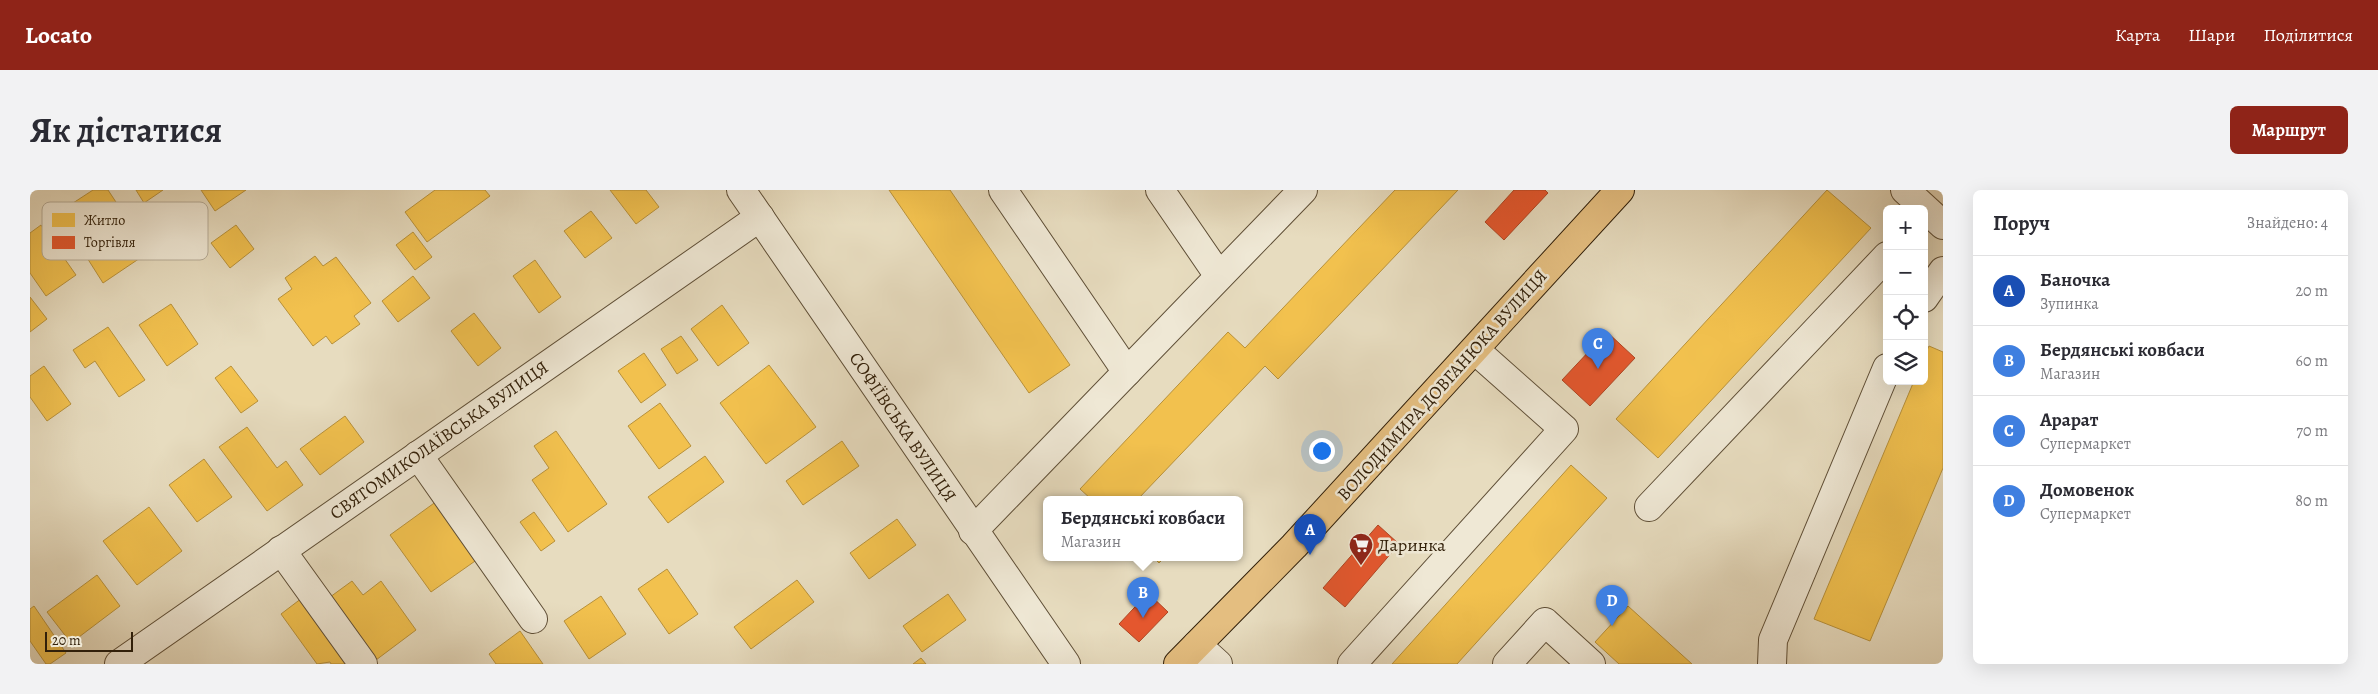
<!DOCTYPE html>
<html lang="uk">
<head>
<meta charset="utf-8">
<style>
  :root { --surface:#fff; --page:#f2f2f3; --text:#2b2b33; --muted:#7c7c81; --line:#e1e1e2; --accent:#8f2418 }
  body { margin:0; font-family:Alegreya,serif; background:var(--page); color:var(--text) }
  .controls { position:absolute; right:15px; top:15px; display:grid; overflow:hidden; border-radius:8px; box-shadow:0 5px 20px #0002 }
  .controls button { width:45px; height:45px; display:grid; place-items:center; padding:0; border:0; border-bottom:1px solid var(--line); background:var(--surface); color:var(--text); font:25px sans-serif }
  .scale { position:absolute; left:15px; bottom:12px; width:88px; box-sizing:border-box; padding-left:5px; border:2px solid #32200a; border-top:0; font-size:14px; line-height:18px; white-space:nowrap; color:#32200a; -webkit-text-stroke:4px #efe8d5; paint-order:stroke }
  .you { position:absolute; left:1291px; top:260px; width:18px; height:18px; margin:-12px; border:4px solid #fff; border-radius:50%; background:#1a73e8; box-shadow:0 0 0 8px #1a73e833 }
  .badge { display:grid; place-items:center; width:32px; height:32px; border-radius:50%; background:var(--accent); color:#fff; font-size:16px; font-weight:700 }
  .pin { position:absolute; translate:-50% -41px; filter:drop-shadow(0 1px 2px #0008) }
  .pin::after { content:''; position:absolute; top:26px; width:18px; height:15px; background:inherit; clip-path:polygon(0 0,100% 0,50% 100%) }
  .popup { position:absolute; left:1013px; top:306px; width:200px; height:65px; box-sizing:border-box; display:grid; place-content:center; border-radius:8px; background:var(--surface); filter:drop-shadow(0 1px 4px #0005); font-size:16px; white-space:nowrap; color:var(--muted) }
  .popup b { font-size:19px; color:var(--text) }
  .popup::after { content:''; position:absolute; left:50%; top:100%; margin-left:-10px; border:10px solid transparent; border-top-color:var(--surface) }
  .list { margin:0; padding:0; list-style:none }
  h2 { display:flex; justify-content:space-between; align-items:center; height:65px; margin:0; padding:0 20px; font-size:21px }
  h2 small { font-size:16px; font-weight:400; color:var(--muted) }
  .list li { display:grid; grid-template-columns:32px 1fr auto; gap:15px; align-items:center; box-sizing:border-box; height:70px; padding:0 20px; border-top:1px solid var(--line) }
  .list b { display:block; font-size:19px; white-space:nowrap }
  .list p { margin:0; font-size:16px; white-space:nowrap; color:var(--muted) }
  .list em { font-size:16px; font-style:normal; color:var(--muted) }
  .icon { flex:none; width:28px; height:28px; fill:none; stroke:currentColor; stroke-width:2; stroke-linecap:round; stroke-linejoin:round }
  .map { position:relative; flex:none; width:1913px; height:474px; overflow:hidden; border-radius:8px }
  header { display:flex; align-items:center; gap:30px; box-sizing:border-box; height:70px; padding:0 25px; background:var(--accent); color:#fff }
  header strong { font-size:24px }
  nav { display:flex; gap:28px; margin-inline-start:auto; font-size:18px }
  .intro { display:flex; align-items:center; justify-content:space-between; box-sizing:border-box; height:120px; padding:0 30px }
  h1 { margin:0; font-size:35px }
  .button { padding:12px 22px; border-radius:8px; background:var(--accent); color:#fff; font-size:18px; font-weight:700 }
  main { display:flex; gap:30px; padding:0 30px }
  aside { flex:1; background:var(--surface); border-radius:8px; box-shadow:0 5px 20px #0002 }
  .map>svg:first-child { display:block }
  .homes { fill:#f2c14e; stroke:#b8913a }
  .shops { fill:#e4572e; stroke:#af4623 }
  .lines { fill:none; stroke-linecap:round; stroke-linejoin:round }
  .minor-casing { stroke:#5f4f37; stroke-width:30 }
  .major-casing { stroke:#32200a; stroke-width:30 }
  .minor { stroke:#efe8d5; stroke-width:28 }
  .major { stroke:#e4be80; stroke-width:28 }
  .labels { text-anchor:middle; stroke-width:5; stroke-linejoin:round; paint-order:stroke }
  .street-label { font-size:18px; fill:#32200a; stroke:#efe8d5 }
  .poi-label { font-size:18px; fill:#32200a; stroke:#efe8d5; text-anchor:start }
  .key { fill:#efe8d5; stroke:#b6ac98; stroke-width:1 }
  .key-label { font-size:14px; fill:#32200a }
</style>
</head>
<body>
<header>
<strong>Locato</strong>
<nav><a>Карта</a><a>Шари</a><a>Поділитися</a></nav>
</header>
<div class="intro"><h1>Як дістатися</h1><a class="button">Маршрут</a></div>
<main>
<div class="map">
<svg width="1913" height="474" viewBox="0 0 1913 474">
  <rect width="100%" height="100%" fill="#e7dcbf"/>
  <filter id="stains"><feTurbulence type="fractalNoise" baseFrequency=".004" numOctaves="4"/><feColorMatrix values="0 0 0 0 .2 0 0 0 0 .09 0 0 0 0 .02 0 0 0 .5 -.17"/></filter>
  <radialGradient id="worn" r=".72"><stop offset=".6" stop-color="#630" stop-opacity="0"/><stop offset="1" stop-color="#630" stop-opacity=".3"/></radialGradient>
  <g class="homes">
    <polygon points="63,0 78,0 119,62 73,93 54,63 47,68 20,28"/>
    <polygon points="106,0 133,0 114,13"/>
    <polygon points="171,0 216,0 185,21"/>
    <polygon points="405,0 455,0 460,6 397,52 375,22"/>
    <polygon points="580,0 616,0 629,17 606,34"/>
    <polygon points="859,0 920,0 1040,175 999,203"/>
    <polygon points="1365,0 1428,0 1248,189 1235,176 1108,309 1061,309 1050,299 1198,142 1215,158"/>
    <polygon points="1797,0 1841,38 1628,268 1586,229"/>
    <polygon points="561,21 582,48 555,68 534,41"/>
    <polygon points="11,35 46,85 16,106 0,83 0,43"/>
    <polygon points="206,35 224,59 200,78 181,53"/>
    <polygon points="383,42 402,67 385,80 366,55"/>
    <polygon points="285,66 293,76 306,67 341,113 324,126 330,134 302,154 296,146 283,156 248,109 262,99 255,88"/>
    <polygon points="505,70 531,107 509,123 483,86"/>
    <polygon points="383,86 400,108 368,132 352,111"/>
    <polygon points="0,107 17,129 0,142"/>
    <polygon points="141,114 168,154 137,176 109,135"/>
    <polygon points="692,115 719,153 688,176 661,139"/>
    <polygon points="444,123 471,158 448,176 421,141"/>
    <polygon points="78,137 115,190 89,207 65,171 55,178 43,160"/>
    <polygon points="651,146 668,170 647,184 631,159"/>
    <polygon points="1899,156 1913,162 1913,278 1840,451 1784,429 1884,191 1894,191 1894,166"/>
    <polygon points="614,163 636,195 611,213 588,181"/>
    <polygon points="739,175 786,237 736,274 690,213"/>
    <polygon points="14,176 41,214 17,231 0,207 0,186"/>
    <polygon points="201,176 228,211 211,223 185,188"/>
    <polygon points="630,213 661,256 629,279 598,236"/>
    <polygon points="315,226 334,252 290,285 270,259"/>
    <polygon points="217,237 247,278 256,271 273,295 237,321 189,257"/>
    <polygon points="526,241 577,314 538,342 502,290 519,278 504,256"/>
    <polygon points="812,251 829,276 773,315 756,291"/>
    <polygon points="675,266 694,292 638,333 618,307"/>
    <polygon points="174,269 202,307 167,332 139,295"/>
    <polygon points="1541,275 1577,308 1427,474 1362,474"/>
    <polygon points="407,311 448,369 401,402 360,345"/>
    <polygon points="119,317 152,361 107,395 73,351"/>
    <polygon points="504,322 525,351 511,361 490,332"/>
    <polygon points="867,329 886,355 839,389 820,363"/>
    <polygon points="1123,367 1135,367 1129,373"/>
    <polygon points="637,379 668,424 639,444 608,399"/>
    <polygon points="67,385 90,416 41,453 17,422"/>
    <polygon points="767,390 784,412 721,459 704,437"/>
    <polygon points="322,391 333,405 351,391 386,440 342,473 296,410"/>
    <polygon points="918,404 936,430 892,462 873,436"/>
    <polygon points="571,406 596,444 559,469 534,431"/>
    <polygon points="272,408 319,474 301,474 300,472 287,474 251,424"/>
    <polygon points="4,416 36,463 20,474 16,474 0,451 0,419"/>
    <polygon points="1598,416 1662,474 1589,474 1565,452"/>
    <polygon points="490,441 513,474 466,474 459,464"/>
    <polygon points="891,468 896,474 883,474"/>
  </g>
  <g class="shops">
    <polygon points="1484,0 1515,0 1518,3 1474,50 1455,32"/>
    <polygon points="1577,142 1605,168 1560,216 1532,190"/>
    <polygon points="1348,335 1369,354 1315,417 1293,398"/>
    <polygon points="1118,403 1138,422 1109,452 1089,434"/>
  </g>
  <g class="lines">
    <defs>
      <g id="minor">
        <polyline points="711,0 1036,474"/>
        <polyline points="973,0 1097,182"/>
        <polyline points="1130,0 1189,86"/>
        <polyline points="1875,0 1913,35"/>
        <polyline points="1894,108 1913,81"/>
        <polyline points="388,265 503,429"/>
        <polyline points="1619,317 1857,66"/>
        <polyline points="943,341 1273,0"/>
        <polyline points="251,360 333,474"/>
        <polyline points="1167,455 1188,474"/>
        <polyline points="89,474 730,27"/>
        <polyline points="1322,474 1534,239 1445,160"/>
        <polyline points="1477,474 1515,432 1561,474"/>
        <polyline points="1742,474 1743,450 1857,178"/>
      </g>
      <polyline id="major" points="1148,474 1264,356 1590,0"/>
    </defs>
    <use href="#minor" class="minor-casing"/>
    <use href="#major" class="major-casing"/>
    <use href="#minor" class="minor"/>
    <use href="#major" class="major"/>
  </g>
  <defs>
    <symbol id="supermarket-pin" viewBox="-11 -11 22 30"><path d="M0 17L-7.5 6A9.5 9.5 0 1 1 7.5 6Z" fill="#8f2418" stroke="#efe8d5"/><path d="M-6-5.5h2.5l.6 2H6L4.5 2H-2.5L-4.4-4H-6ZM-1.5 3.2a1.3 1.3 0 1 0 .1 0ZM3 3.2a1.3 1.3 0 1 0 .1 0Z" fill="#fff"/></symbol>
  </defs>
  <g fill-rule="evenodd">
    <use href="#supermarket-pin" x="1317" y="341" width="28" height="38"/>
  </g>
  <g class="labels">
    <g class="street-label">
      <text transform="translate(1412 195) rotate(-48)" y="6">ВОЛОДИМИРА ДОВГАНЮКА ВУЛИЦЯ</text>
      <text transform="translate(873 237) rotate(56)" y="6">СОФІЇВСЬКА ВУЛИЦЯ</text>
      <text transform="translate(409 250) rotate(-35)" y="6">СВЯТОМИКОЛАЇВСЬКА ВУЛИЦЯ</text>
    </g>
    <g class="poi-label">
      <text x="1348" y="361">Даринка</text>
    </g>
  </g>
  <rect x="12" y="12" width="166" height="58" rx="8" class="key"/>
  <rect x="22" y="23" width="23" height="14" fill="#f2c14e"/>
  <rect x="22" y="46" width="23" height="13" fill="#e4572e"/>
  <g class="key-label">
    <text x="54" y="35">Житло</text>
    <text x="54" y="57">Торгівля</text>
  </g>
  <rect width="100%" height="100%" filter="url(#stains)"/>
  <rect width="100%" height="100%" fill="url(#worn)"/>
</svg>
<div class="controls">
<button>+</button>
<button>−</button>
<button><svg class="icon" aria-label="locate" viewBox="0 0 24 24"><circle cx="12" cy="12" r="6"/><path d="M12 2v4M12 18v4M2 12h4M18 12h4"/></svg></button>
<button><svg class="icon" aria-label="layers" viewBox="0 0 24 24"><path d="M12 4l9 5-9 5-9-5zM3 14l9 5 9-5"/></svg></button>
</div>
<div class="scale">20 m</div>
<div class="you"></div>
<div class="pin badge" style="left:1280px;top:365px;background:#1a4fb4">A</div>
<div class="pin badge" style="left:1113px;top:428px;background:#3f7fe0">B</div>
<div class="popup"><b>Бердянські ковбаси</b>Магазин</div>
<div class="pin badge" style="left:1568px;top:179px;background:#3f7fe0">C</div>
<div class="pin badge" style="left:1582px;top:436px;background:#3f7fe0">D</div>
</div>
<aside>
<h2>Поруч<small>Знайдено: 4</small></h2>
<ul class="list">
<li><span class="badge" style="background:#1a4fb4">A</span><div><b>Баночка</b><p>Зупинка</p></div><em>20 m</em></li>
<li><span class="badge" style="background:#3f7fe0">B</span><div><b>Бердянські ковбаси</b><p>Магазин</p></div><em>60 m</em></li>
<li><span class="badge" style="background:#3f7fe0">C</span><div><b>Арарат</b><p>Супермаркет</p></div><em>70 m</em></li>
<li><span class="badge" style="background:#3f7fe0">D</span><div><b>Домовенок</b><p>Супермаркет</p></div><em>80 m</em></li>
</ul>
</aside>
</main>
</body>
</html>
